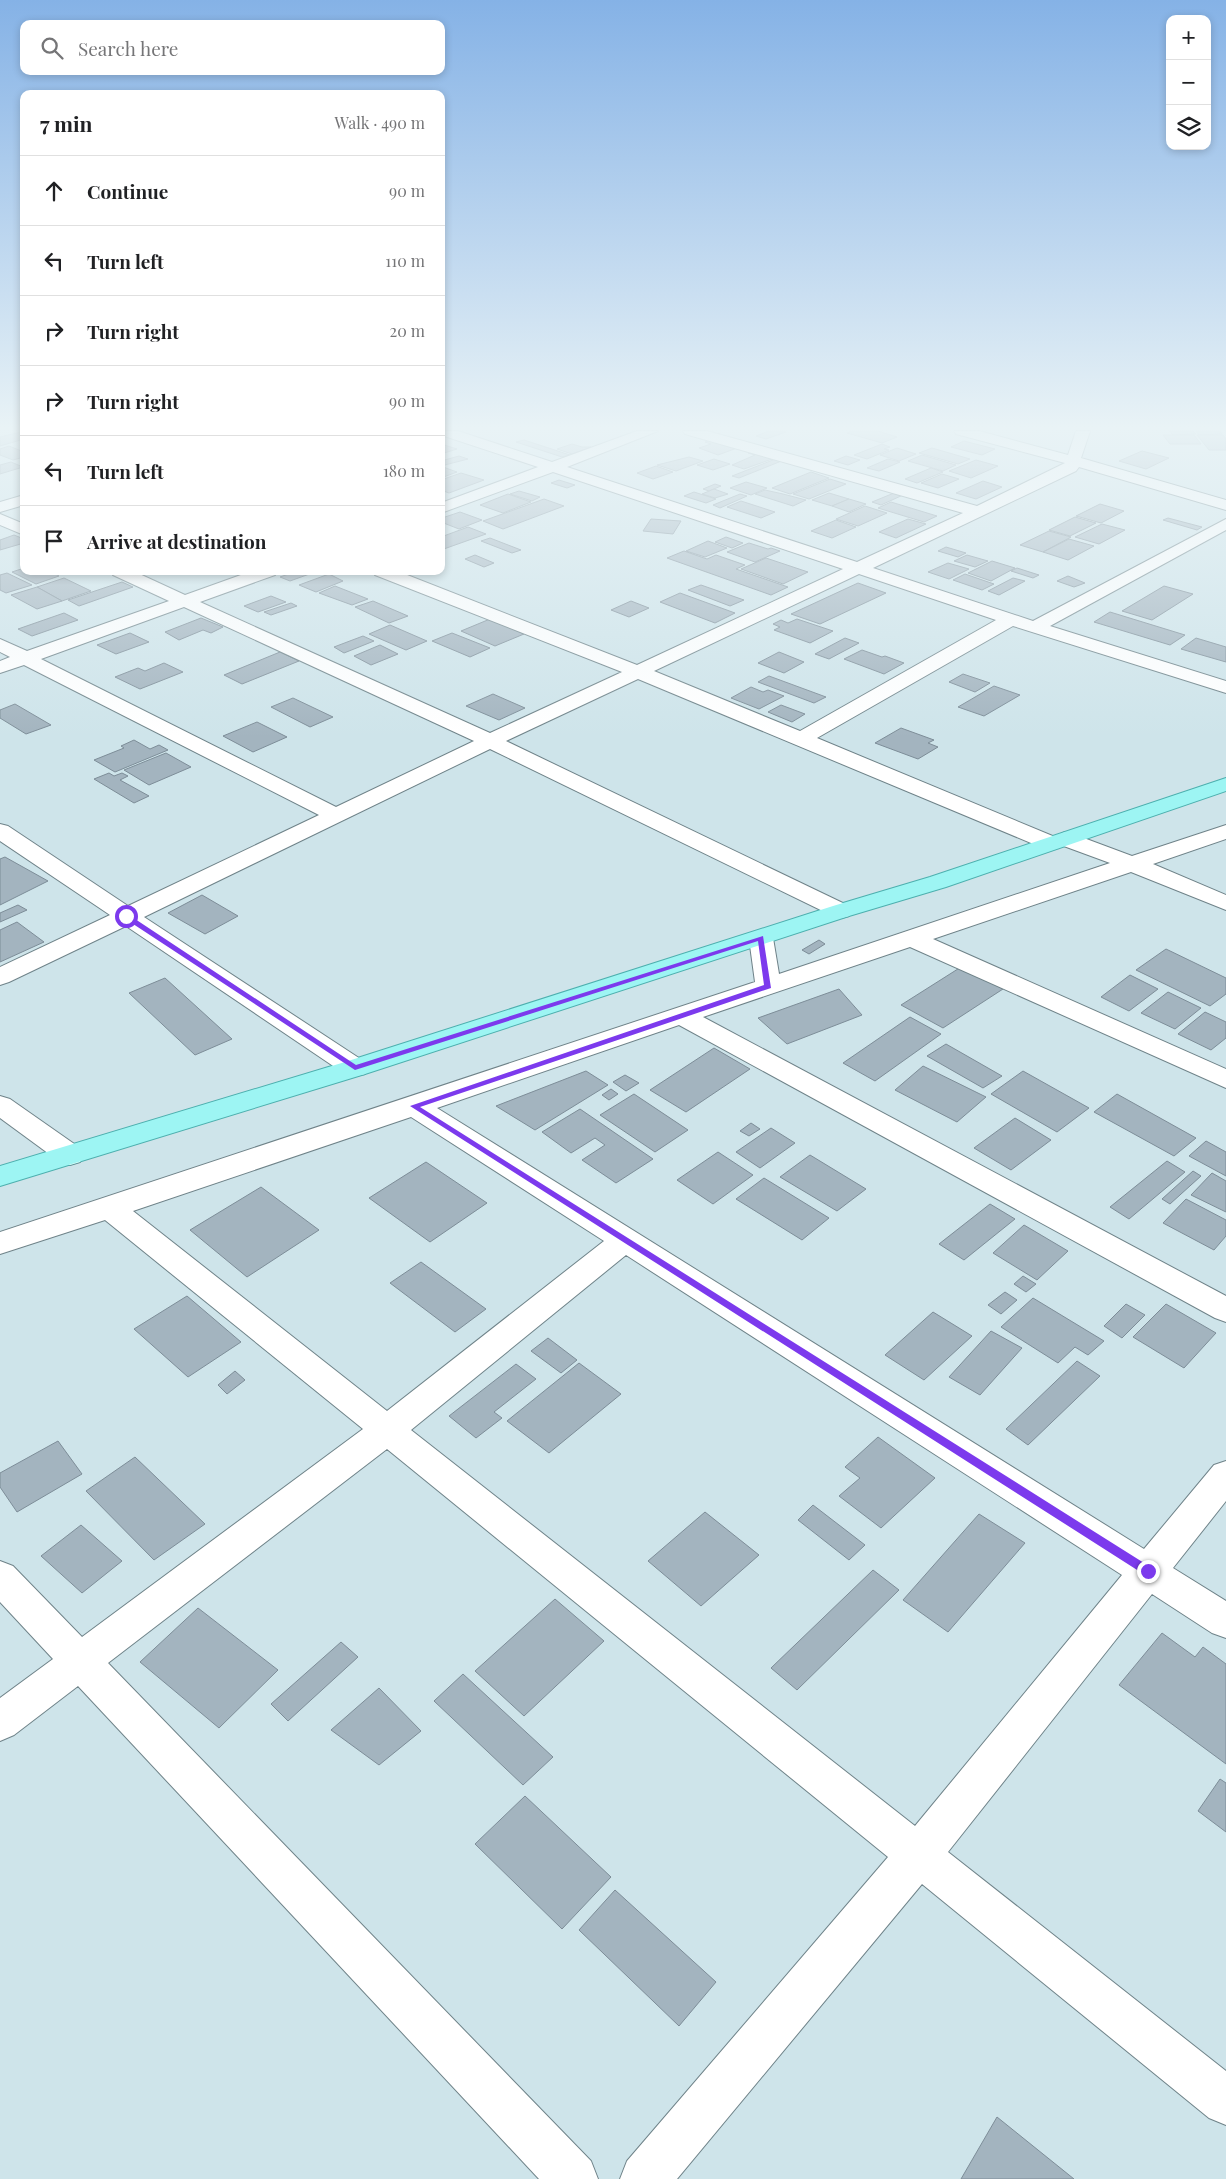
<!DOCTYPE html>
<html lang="en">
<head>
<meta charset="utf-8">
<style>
  :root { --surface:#fff; --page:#f6f6f6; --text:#202124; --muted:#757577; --line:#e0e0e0 }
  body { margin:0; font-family:"Playfair Display",serif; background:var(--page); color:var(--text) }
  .controls { position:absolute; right:15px; top:15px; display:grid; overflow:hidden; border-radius:10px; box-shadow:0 2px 8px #0003 }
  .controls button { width:45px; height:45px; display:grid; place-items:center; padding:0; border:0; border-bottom:1px solid var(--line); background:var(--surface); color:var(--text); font:25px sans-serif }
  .stop { position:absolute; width:15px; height:15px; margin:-11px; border:4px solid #7c3aed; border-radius:50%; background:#fff }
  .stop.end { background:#7c3aed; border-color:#fff; box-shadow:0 1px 5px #0008 }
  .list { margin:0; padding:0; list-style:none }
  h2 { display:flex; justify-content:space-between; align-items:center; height:65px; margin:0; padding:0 20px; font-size:21px }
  h2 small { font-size:16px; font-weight:400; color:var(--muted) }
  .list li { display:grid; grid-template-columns:32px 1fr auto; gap:15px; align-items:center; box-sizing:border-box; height:70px; padding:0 20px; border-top:1px solid var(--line) }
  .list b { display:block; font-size:19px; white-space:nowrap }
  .list em { font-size:16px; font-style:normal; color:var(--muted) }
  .icon { flex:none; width:28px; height:28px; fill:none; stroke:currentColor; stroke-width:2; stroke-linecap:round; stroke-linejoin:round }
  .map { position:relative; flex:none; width:1226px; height:2179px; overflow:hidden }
  .search { position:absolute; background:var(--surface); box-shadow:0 2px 8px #0003; left:20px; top:20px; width:425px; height:55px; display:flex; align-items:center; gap:12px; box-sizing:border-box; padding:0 18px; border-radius:10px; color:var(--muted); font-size:19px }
  .panel { position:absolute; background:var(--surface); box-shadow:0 2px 8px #0003; left:20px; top:90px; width:425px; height:485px; border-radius:10px }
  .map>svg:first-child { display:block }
  .building { fill:#a3b4bf; stroke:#7d8d98 }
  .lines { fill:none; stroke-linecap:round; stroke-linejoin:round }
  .minor-casing { stroke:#6f8389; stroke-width:2 }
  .primary-casing { stroke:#4dafae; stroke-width:2 }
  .minor { fill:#fff; fill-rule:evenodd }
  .primary { fill:#9df5f3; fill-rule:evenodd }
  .route { fill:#7c3aed }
</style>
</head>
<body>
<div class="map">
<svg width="1226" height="2179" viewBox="0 0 1226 2179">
  <rect width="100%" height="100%" fill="#cee4ea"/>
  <g class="building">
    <polygon points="769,431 785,431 786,432 766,439 756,436"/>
    <polygon points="851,431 878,431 897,437 882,443 847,433"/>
    <polygon points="1170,431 1193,431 1196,434 1173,435"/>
    <polygon points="1196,431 1220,431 1222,434 1199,435"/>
    <polygon points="21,432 24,433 24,439 0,446 0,437"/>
    <polygon points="1163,435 1194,435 1201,444 1170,444"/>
    <polygon points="1197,435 1223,435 1226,439 1226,450 1209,450"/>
    <polygon points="713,439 737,448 718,455 699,448 711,444 705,442"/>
    <polygon points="524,440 570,455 562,457 516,442"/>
    <polygon points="964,441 995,449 982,455 951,447"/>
    <polygon points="441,444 457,449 441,454"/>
    <polygon points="572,444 582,447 591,447 572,454 557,449"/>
    <polygon points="882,444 890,447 884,449 889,450 867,459 854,455"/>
    <polygon points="9,446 24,452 24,457 13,460 0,455 0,449"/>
    <polygon points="897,448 916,454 899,461 880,455"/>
    <polygon points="932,448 970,459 958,464 919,453"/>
    <polygon points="753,451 775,458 744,469 732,465 755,455 748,453"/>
    <polygon points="1142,451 1169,458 1146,469 1119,461"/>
    <polygon points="922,455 956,465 943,471 908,461"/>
    <polygon points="459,456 468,459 441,466 441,461"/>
    <polygon points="846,456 860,460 848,465 834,461"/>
    <polygon points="689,457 703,461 676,471 657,465"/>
    <polygon points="778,458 784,460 739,478 732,476"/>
    <polygon points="714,459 730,464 713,470 697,465"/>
    <polygon points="888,459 900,462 879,471 867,468"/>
    <polygon points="976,460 998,466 971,478 949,471"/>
    <polygon points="11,462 23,467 0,474 0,465"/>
    <polygon points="656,466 673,472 653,479 637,473"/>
    <polygon points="443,467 457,472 441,478"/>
    <polygon points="931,468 943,472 917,483 905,479"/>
    <polygon points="811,472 829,478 790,494 772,488"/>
    <polygon points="461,473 484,480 449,493 441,490 441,480"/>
    <polygon points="942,474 959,479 938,488 921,483"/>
    <polygon points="830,479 846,484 809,499 793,494"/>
    <polygon points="559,480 575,485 567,488 551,483"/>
    <polygon points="983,481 1002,487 976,499 956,493"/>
    <polygon points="746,482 767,488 751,495 730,488"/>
    <polygon points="715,484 721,486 709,491 703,489"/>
    <polygon points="714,489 728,494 715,498 702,494"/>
    <polygon points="765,490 783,494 806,500 793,506 755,494"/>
    <polygon points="519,491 540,497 532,501 510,494"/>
    <polygon points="694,492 716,499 706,503 684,496"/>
    <polygon points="829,493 849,499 832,506 812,500"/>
    <polygon points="894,493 903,495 881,505 872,502"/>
    <polygon points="508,494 531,502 503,513 480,505"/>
    <polygon points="740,494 747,496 720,508 713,505"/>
    <polygon points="544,499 564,506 503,529 483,521"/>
    <polygon points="849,499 866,504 849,512 832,506"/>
    <polygon points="741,501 775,512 761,518 727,507"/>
    <polygon points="891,502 937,516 924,522 878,508"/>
    <polygon points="1100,504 1124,511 1101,523 1076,516"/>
    <polygon points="865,506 887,513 858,526 836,519"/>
    <polygon points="460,512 482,520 459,529 441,522 441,516 445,517"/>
    <polygon points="1075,517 1096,523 1070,536 1049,530"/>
    <polygon points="1168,518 1202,527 1197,530 1163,520"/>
    <polygon points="651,519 681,521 673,534 643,531"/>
    <polygon points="908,519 926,524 896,538 879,532"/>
    <polygon points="836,520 856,527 832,538 811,531"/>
    <polygon points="1102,524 1125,530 1099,544 1075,537"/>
    <polygon points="468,527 486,534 441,550 441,537"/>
    <polygon points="1049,531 1071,537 1043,552 1020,545"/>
    <polygon points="14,535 24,539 24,543 0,550 0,540"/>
    <polygon points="726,537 743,543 732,548 715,542"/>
    <polygon points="490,538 521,550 512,553 481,541"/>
    <polygon points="1069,539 1094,546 1068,560 1043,552"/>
    <polygon points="708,541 727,548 705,557 686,551"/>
    <polygon points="749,543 768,549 771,548 780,551 755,562 727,552"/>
    <polygon points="946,547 966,553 958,557 938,551"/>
    <polygon points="684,551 707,559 716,555 745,565 736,569 788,587 771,595 667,558"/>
    <polygon points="475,555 494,563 484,567 465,559"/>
    <polygon points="967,555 988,561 975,567 954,561"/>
    <polygon points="766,558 808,572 783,584 741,569"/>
    <polygon points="992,561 1015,568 991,581 968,573"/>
    <polygon points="948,563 969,569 949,579 928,572"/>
    <polygon points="24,568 24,571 50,571 59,576 36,584 12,572"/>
    <polygon points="1017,568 1039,575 1033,578 1011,571"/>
    <polygon points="297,571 313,571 315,572 290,581 280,577"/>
    <polygon points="7,573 32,585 6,593 0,590 0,575"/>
    <polygon points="329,574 343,581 316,592 299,585"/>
    <polygon points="965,574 994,584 982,590 953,580"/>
    <polygon points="1068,576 1085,583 1074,587 1057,581"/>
    <polygon points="64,578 91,591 62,601 37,587"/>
    <polygon points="1013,578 1025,581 999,595 988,591"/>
    <polygon points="122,582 133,587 79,606 68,600"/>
    <polygon points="858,583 886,593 820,624 791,614"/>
    <polygon points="701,585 744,600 730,606 688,590"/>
    <polygon points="335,586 368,599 352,605 319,593"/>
    <polygon points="1164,586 1193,594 1152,620 1122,611"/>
    <polygon points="37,587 62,601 37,609 11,595"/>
    <polygon points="680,593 735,613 715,623 660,602"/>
    <polygon points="271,596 286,602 258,612 244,606"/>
    <polygon points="373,601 408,616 389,623 355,607"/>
    <polygon points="631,601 649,608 629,617 611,610"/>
    <polygon points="291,603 297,606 271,615 264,612"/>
    <polygon points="1110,612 1185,635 1170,645 1094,622"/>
    <polygon points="64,613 78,620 32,636 18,629"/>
    <polygon points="201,618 223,627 211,633 203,630 179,640 165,632"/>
    <polygon points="490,619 524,634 495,646 461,631"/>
    <polygon points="797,619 833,631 810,643 774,630 780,627 773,624 781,620 788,623"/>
    <polygon points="390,625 427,641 406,650 369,634"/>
    <polygon points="130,633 149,642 116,654 97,645"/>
    <polygon points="452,633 490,648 470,657 432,641"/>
    <polygon points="363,636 374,641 344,653 334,647"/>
    <polygon points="845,638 859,643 829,659 815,654"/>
    <polygon points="1196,638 1226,647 1226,662 1181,649"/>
    <polygon points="380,645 398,654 371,665 354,656"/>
    <polygon points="862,650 882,657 885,656 904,663 884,674 844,659"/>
    <polygon points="280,652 299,661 242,684 224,675"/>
    <polygon points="779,652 804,662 784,673 758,663"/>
    <polygon points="164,663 183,672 140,689 115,677 138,668 145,671"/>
    <polygon points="963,674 990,683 975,692 949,682"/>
    <polygon points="769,676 826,697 814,703 758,682"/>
    <polygon points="994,686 1020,695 984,716 958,707"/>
    <polygon points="751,687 763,692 768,690 784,696 759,709 731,698"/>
    <polygon points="493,694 525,708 499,720 466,706"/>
    <polygon points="293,698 333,717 310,727 271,707"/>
    <polygon points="15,704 51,725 26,734 0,718 0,710"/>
    <polygon points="781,705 805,714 792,722 768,712"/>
    <polygon points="257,722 287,737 253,752 223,736"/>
    <polygon points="901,728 934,740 928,743 938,747 918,759 875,743"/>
    <polygon points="134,740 150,749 159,745 168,750 115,772 94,760 124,748 121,746"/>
    <polygon points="166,753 191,767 149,785 124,770"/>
    <polygon points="109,773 114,776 122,773 128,776 120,780 149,796 134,803 94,779"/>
    <polygon points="5,857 48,881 0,905 0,859"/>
    <polygon points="202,895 238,916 205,934 168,913"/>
    <polygon points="18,905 27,910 0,922 0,913"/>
    <polygon points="17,922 44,942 0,962 0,930"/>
    <polygon points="819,940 825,944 809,954 802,950"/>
    <polygon points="1166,949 1226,978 1226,994 1210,1006 1136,970"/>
    <polygon points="961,967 1003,989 943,1028 901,1005"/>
    <polygon points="1130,975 1158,989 1129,1011 1101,997"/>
    <polygon points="165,978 232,1039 195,1055 129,993"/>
    <polygon points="839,989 862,1015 787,1044 758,1018"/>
    <polygon points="1168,992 1201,1008 1175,1029 1141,1013"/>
    <polygon points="1205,1012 1226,1022 1226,1038 1211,1050 1178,1034"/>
    <polygon points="910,1017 941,1034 875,1081 843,1063"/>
    <polygon points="946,1044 1002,1076 983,1088 927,1056"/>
    <polygon points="714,1048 750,1069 686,1112 650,1090"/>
    <polygon points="923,1066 986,1097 957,1122 895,1090"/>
    <polygon points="586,1071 608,1085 535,1130 496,1106"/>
    <polygon points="1023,1071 1089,1108 1057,1132 991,1094"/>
    <polygon points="625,1075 639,1083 626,1091 613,1082"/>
    <polygon points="611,1089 618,1094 609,1100 602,1095"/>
    <polygon points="634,1094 688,1130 655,1152 600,1115"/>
    <polygon points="1117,1094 1196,1138 1174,1156 1094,1112"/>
    <polygon points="580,1109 653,1159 616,1183 582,1160 605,1145 595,1138 571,1153 542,1132"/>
    <polygon points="1015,1118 1051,1140 1011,1170 974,1148"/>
    <polygon points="751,1123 760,1129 749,1136 740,1131"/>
    <polygon points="771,1128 795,1143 760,1168 736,1152"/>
    <polygon points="1206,1141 1226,1152 1226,1176 1189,1156"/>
    <polygon points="718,1152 753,1175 713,1204 677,1180"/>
    <polygon points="810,1155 866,1189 837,1211 780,1177"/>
    <polygon points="1167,1161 1185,1172 1129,1219 1110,1207"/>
    <polygon points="426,1162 487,1203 430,1242 369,1198"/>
    <polygon points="1193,1171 1201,1176 1170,1204 1162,1199"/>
    <polygon points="1212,1173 1226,1181 1226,1212 1191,1195"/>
    <polygon points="764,1178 829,1218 802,1240 736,1199"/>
    <polygon points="261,1187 319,1230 247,1277 190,1230"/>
    <polygon points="1186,1199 1226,1220 1226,1236 1214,1250 1163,1223"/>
    <polygon points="990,1204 1015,1219 964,1260 939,1244"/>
    <polygon points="1024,1225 1068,1251 1037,1280 993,1253"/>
    <polygon points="421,1262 486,1309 455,1332 390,1283"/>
    <polygon points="1023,1276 1036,1284 1026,1292 1014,1284"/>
    <polygon points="1005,1292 1017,1300 1001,1314 988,1305"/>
    <polygon points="187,1296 241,1342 188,1377 134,1329"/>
    <polygon points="1033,1298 1104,1341 1088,1355 1075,1347 1058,1363 1001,1327"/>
    <polygon points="1126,1304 1145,1315 1122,1338 1104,1326"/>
    <polygon points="1166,1304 1216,1333 1184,1368 1133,1337"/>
    <polygon points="933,1312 972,1336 924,1380 885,1355"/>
    <polygon points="991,1331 1022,1348 980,1395 949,1377"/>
    <polygon points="548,1338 577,1360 561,1373 531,1351"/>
    <polygon points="1077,1361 1100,1376 1028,1445 1006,1429"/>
    <polygon points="579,1363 621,1394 549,1453 507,1421"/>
    <polygon points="516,1364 536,1379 494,1412 502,1418 476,1438 449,1416"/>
    <polygon points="235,1371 245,1380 227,1394 218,1385"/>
    <polygon points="878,1437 935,1478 881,1528 839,1496 860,1478 845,1467"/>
    <polygon points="58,1441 82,1474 17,1512 0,1487 0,1473"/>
    <polygon points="135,1457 205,1524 154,1560 86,1491"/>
    <polygon points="813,1505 865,1545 849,1560 798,1520"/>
    <polygon points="705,1512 759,1555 701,1606 648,1561"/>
    <polygon points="979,1514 1025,1543 948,1632 903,1600"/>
    <polygon points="81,1525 122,1561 82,1593 41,1556"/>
    <polygon points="873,1570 899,1590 797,1690 771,1668"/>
    <polygon points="555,1599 604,1641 524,1716 475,1671"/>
    <polygon points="198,1608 278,1670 219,1728 140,1662"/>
    <polygon points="1162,1633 1195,1657 1203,1647 1226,1664 1226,1764 1119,1685"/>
    <polygon points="341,1642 358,1657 288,1721 271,1704"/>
    <polygon points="463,1674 553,1757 523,1785 434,1701"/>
    <polygon points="379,1688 421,1731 379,1765 331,1730"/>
    <polygon points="1220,1779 1226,1783 1226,1832 1198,1811"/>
    <polygon points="525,1796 611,1877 562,1929 475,1844"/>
    <polygon points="615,1890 716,1982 679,2026 579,1930"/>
    <polygon points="997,2117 1074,2179 961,2179"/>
  </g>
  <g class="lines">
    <defs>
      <g id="minor">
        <path d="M441,431H458L552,462L637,431H658L567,467L857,562L963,513L685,434L683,431H707L977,506L1065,463L956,434L954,431H979L1068,455L1076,431H1090L1081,458L1226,500V510L1079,467L1076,471L873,568L1033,621L1226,519V530L1050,626L1226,681V693L1013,626L817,738L1055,837L1065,832L1073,834L1132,856L1226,825V839L1153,864L1226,895V910L1131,872L933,939L1226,1069V1088L910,947L703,1017L1226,1296V1322L1215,1318L679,1025L437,1108L1144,1549L1214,1465L1226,1461V1501L1173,1568L1226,1601V1638L1212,1633L1152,1594L948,1852L1226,2071V2125L1209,2118L922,1884L677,2179H620L627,2161L888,1857L387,1449L108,1663L591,2161L598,2179H539L78,1686L14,1735L0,1741V1698L53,1659L0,1602V1561L13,1566L82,1637L363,1429L105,1220L0,1254V1232L755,982L749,938L752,933L761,931L770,933L773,938L779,974L1110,863L1061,845L1051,850L1043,848L638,679L506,741L849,906L853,911L849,916L841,918L833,916L490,749L144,917L365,1062L369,1068L365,1074L355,1076L345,1074L126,926L9,982L0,985V967L110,915L0,841V824L8,826L128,906L319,815L24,665L0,673V661L10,657L0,652V639L27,651L169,601L113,575L111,571H133L185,595L252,571H277L275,575L200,602L490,733L622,672L375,575L373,571H397L637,665L843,569L553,472L441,513V503L538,467L441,435ZM859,574L996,620L800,731L654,671ZM184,607L474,741L336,807L41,659ZM411,1117L604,1241L387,1411L133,1211ZM626,1255L1122,1575L915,1826L411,1430Z"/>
        <polygon points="24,495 24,505 0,512 0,502"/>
        <polygon points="0,514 24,524 24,535 0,525"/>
        <polygon points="0,1096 10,1099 80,1148 84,1155 80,1162 70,1165 60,1162 0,1118"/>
      </g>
      <polygon id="primary" points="1226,778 1226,791 946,887 849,916 365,1074 0,1186 0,1166 345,1062 833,906 930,877"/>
    </defs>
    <use href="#minor" class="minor-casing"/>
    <use href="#primary" class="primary-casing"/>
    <use href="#minor" class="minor"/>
    <use href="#primary" class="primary"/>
  </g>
  <linearGradient id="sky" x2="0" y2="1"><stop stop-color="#85b2e6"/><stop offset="0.58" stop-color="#e9f3f6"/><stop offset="1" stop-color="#e9f3f6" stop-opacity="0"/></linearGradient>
  <rect width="1226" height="737" fill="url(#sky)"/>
  <polygon class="route" points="124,915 129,915 356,1065 763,936 771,988 420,1107 1152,1568 1152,1575 1145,1575 410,1106 764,985 758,941 355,1070 124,918"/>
</svg>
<div class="controls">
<button>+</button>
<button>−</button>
<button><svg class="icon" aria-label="layers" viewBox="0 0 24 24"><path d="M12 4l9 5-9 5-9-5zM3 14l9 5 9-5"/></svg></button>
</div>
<div class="stop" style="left:126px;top:916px"></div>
<div class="stop end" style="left:1148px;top:1571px"></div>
<div class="search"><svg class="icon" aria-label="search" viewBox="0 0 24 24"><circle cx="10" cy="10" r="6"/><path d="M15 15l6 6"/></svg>Search here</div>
<section class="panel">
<h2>7 min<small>Walk · 490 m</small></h2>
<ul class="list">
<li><svg class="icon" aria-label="ahead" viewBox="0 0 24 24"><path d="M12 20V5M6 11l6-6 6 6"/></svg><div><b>Continue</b></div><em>90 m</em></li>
<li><svg class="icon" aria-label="left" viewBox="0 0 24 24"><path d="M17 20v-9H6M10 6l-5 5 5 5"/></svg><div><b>Turn left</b></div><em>110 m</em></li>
<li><svg class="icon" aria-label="right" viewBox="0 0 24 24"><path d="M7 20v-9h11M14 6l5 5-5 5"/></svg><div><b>Turn right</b></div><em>20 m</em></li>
<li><svg class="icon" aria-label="right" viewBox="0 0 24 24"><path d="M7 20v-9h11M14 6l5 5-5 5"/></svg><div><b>Turn right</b></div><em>90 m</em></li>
<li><svg class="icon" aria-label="left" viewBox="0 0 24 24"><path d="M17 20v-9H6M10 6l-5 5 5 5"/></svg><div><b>Turn left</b></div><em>180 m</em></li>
<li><svg class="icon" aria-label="arrive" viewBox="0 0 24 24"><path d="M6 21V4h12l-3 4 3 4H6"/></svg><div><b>Arrive at destination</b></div></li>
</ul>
</section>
</div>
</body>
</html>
